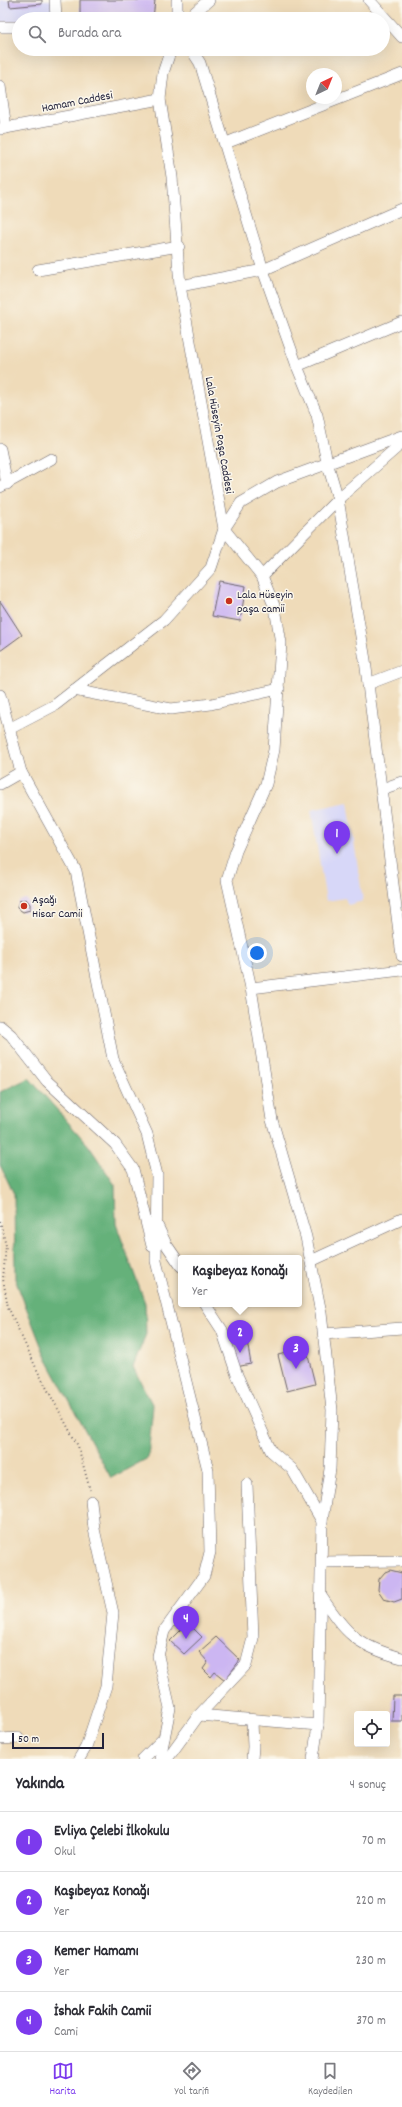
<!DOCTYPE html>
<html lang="tr">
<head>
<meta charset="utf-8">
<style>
  :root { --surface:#fff; --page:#f2f2f3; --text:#2b2b33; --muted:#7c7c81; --line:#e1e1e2; --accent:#7c3aed }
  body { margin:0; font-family:Dekko,sans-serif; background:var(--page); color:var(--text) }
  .controls { position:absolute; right:12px; bottom:12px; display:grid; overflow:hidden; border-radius:4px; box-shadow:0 4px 16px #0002 }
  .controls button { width:36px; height:36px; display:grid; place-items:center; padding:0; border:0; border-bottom:1px solid var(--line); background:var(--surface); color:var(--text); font:20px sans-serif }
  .compass { position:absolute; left:306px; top:68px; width:36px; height:36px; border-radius:50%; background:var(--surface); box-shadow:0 4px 16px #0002; rotate:43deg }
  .scale { position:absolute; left:12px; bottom:10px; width:92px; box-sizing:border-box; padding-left:4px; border:2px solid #22223b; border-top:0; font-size:11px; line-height:14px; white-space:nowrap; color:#22223b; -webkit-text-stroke:3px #fbf7ec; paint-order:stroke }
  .you { position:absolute; left:257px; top:953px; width:14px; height:14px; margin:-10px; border:3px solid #fff; border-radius:50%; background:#1a73e8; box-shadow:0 0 0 6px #1a73e833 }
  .badge { display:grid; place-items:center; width:26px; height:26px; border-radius:50%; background:var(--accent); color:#fff; font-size:13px; font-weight:700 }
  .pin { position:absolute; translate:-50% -33px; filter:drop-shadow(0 1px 2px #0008) }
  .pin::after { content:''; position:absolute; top:21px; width:14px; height:12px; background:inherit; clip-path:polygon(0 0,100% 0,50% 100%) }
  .popup { position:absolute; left:178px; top:1255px; width:124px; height:52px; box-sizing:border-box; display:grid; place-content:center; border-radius:4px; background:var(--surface); filter:drop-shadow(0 1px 3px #0005); font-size:13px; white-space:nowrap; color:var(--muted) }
  .popup b { font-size:15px; color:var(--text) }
  .popup::after { content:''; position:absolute; left:50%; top:100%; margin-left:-8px; border:8px solid transparent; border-top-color:var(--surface) }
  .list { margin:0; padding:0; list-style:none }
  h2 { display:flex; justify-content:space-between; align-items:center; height:52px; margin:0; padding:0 16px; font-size:17px }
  h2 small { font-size:13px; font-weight:400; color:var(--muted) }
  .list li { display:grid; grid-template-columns:26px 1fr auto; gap:12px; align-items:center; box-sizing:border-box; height:60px; padding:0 16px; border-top:1px solid var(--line) }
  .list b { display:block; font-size:15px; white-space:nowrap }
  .list p { margin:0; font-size:13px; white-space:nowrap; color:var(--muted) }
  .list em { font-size:13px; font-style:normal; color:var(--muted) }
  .icon { flex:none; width:22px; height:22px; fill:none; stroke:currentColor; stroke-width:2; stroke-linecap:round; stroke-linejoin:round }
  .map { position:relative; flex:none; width:402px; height:1759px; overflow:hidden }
  .search { position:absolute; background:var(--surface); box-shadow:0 4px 16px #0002; left:12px; right:12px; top:12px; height:44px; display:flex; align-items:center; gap:10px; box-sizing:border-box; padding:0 14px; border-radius:22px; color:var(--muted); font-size:15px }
  .sheet { height:292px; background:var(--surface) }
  nav { display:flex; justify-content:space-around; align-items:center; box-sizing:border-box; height:56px; border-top:1px solid var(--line); background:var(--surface); font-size:11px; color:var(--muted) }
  nav a { display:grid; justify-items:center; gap:2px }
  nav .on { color:var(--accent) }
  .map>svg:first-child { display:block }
  .built { fill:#d7d7f8 }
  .forest { fill:#65b17a; stroke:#446a5a }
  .building { fill:#ccb6f2 }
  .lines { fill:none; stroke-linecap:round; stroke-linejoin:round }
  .minor-casing { stroke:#6a6367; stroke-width:12 }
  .path { stroke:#6a6367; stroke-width:2; stroke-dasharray:1 3; stroke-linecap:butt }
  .minor { stroke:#fff; stroke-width:11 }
  .poi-dot { fill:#c8321e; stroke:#fbf7ec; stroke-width:1.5 }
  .labels { text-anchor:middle; stroke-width:3; stroke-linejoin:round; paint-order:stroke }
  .street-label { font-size:12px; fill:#22223b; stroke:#fbf7ec }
  .poi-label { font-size:12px; fill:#22223b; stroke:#fbf7ec; text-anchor:start }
</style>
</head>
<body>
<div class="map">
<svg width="402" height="1759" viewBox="0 0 402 1759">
  <rect width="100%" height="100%" fill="#fbf7ec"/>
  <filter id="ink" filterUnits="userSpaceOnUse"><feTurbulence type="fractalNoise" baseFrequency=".025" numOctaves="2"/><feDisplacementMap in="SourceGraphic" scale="8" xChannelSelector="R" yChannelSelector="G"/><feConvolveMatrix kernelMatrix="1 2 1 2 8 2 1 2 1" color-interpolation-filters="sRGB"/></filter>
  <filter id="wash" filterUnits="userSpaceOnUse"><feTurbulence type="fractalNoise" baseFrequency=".012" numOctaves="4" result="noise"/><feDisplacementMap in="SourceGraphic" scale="16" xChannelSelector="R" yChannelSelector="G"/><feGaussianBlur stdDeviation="0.9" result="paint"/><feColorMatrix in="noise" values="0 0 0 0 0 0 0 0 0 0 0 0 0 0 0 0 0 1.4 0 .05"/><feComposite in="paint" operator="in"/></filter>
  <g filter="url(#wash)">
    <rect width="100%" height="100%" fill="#efdbb9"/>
    <g class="built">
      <polygon points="0,0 55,0 56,19 19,19 19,22 0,23"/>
      <polygon points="348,802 363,901 348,905 345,898 326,901 311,810"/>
    </g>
    <polygon class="forest" points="29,1078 89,1146 115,1185 116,1224 145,1303 146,1334 133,1367 153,1406 148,1458 111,1478 46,1358 15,1279 14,1194 0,1165 0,1092"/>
    <g id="blocks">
      <g class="building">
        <polygon points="9,0 42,0 42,4 10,7"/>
        <polygon points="80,0 155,0 153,19 80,17"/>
        <polygon points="219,581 246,586 240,621 212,616"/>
        <polygon points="0,601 22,635 0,651"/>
        <polygon points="26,899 30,904 30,910 23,912 17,908 19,901"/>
        <polygon points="235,1339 238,1343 247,1341 251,1364 236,1367 226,1340"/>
        <polygon points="306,1348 315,1384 287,1391 278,1355"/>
        <polygon points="390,1570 402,1573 402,1599 394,1602 384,1599 378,1590 379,1579 385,1572"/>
        <polygon points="188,1623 202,1637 184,1654 170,1641"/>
        <polygon points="216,1637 240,1660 225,1680 215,1672 211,1677 203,1669 208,1662 199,1652"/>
        <polygon points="393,1696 402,1696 402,1721 392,1721"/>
      </g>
    </g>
  </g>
  <g filter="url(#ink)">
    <use href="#blocks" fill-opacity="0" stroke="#6a6367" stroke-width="1"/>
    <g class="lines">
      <defs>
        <g id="minor">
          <polyline points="55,0 56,19"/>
          <polyline points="177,0 177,19"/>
          <polyline points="369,0 402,37"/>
          <polyline points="187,19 209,0"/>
          <polyline points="0,27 19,27"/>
          <polyline points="191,49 200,63 263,270 297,366 317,415 327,462 338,499 365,660 402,956"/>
          <polyline points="0,86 6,128"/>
          <polyline points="0,129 160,99"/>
          <polyline points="226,143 402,74"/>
          <polyline points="38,270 179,246"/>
          <polyline points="180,286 263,270 402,209"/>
          <polyline points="297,366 402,322"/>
          <polyline points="0,449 7,484"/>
          <polyline points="0,487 51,459"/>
          <polyline points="262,576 338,499 402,443"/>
          <polyline points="368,684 402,671"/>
          <polyline points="74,690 171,709 211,704 279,689"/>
          <polyline points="0,695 21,772 76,871 113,1059 147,1134 157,1175 156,1261 208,1470 210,1552 204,1576 164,1631 158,1656 170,1708 160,1759"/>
          <polyline points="9,729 55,705 164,620 211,568 224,529 180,286 172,177 160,99 163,73 171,49"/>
          <polyline points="0,784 21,772"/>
          <polyline points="382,789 402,782"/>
          <polyline points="251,988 402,970"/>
          <polyline points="0,1026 11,1035 47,1081 115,1144 133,1169 152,1246"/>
          <polyline points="157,1225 166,1244 181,1266"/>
          <polyline points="311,1261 402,1219"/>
          <polyline points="205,1304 222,1330 237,1375 271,1451 292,1469 322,1521"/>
          <polyline points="324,1334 402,1328"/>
          <polyline points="322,1562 402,1561"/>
          <path d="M321,1596C346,1634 357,1646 402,1658"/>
          <polyline points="199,1715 318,1725"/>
          <polyline points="0,1739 18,1738"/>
          <polyline points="79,1759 86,1747 106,1686 113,1613 94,1529 91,1501"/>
          <polyline points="143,1759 164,1738"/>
          <polyline points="167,1759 199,1715 246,1665 253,1638 247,1484"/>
          <polyline points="252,1759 253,1747 252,1721"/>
          <polyline points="313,1759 318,1725 322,1521 330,1469 332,1410 321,1313 306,1237 272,1120 251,988 227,880 236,851 266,784 274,750 281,643 275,608 262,576 224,529 241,503 277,482 402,436"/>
        </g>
      </defs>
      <use href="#minor" class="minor-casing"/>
      <polyline class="path" points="0,1221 6,1246 3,1279 8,1307 38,1372 78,1446 90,1490"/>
      <use href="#minor" class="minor"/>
    </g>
  </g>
  <g class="poi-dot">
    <circle cx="229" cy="601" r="4"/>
    <circle cx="24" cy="906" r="4"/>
  </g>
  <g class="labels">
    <g class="street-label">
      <text transform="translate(77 101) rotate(-11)" y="4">Hamam Caddesi</text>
      <text transform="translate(220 435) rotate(80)" y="4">Lala Hüseyin Paşa Caddesi</text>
    </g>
    <g class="poi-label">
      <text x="237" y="598">Lala Hüseyin<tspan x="237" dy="14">paşa camii</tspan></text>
      <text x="32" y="903">Aşağı<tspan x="32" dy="14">Hisar Camii</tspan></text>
    </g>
  </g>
</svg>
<div class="controls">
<button><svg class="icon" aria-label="locate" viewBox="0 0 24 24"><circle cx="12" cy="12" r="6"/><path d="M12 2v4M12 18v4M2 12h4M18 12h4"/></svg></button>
</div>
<svg class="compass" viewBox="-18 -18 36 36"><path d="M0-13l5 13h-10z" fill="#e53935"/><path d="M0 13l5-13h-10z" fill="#7c7c81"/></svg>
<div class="scale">50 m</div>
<div class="you"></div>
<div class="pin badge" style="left:337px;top:854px">1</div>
<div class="pin badge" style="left:240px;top:1353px">2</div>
<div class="popup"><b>Kaşıbeyaz Konağı</b>Yer</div>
<div class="pin badge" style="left:296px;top:1369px">3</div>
<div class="pin badge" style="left:186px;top:1639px">4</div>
<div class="search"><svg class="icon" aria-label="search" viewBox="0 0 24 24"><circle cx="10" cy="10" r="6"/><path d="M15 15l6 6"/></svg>Burada ara</div>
</div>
<section class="sheet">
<h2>Yakında<small>4 sonuç</small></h2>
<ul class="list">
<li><span class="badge">1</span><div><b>Evliya Çelebi İlkokulu</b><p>Okul</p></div><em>70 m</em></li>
<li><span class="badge">2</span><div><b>Kaşıbeyaz Konağı</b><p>Yer</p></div><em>220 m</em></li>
<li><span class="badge">3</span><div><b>Kemer Hamamı</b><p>Yer</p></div><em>230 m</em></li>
<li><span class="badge">4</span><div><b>İshak Fakih Camii</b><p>Cami</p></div><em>370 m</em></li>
</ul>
</section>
<nav>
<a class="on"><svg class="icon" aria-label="map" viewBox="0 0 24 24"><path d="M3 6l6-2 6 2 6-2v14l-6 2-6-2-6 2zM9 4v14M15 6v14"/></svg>Harita</a>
<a><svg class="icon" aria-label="directions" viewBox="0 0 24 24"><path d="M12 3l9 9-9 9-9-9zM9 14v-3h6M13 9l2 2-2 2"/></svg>Yol tarifi</a>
<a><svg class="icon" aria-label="saved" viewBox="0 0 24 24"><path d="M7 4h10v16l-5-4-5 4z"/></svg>Kaydedilen</a>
</nav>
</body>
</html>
